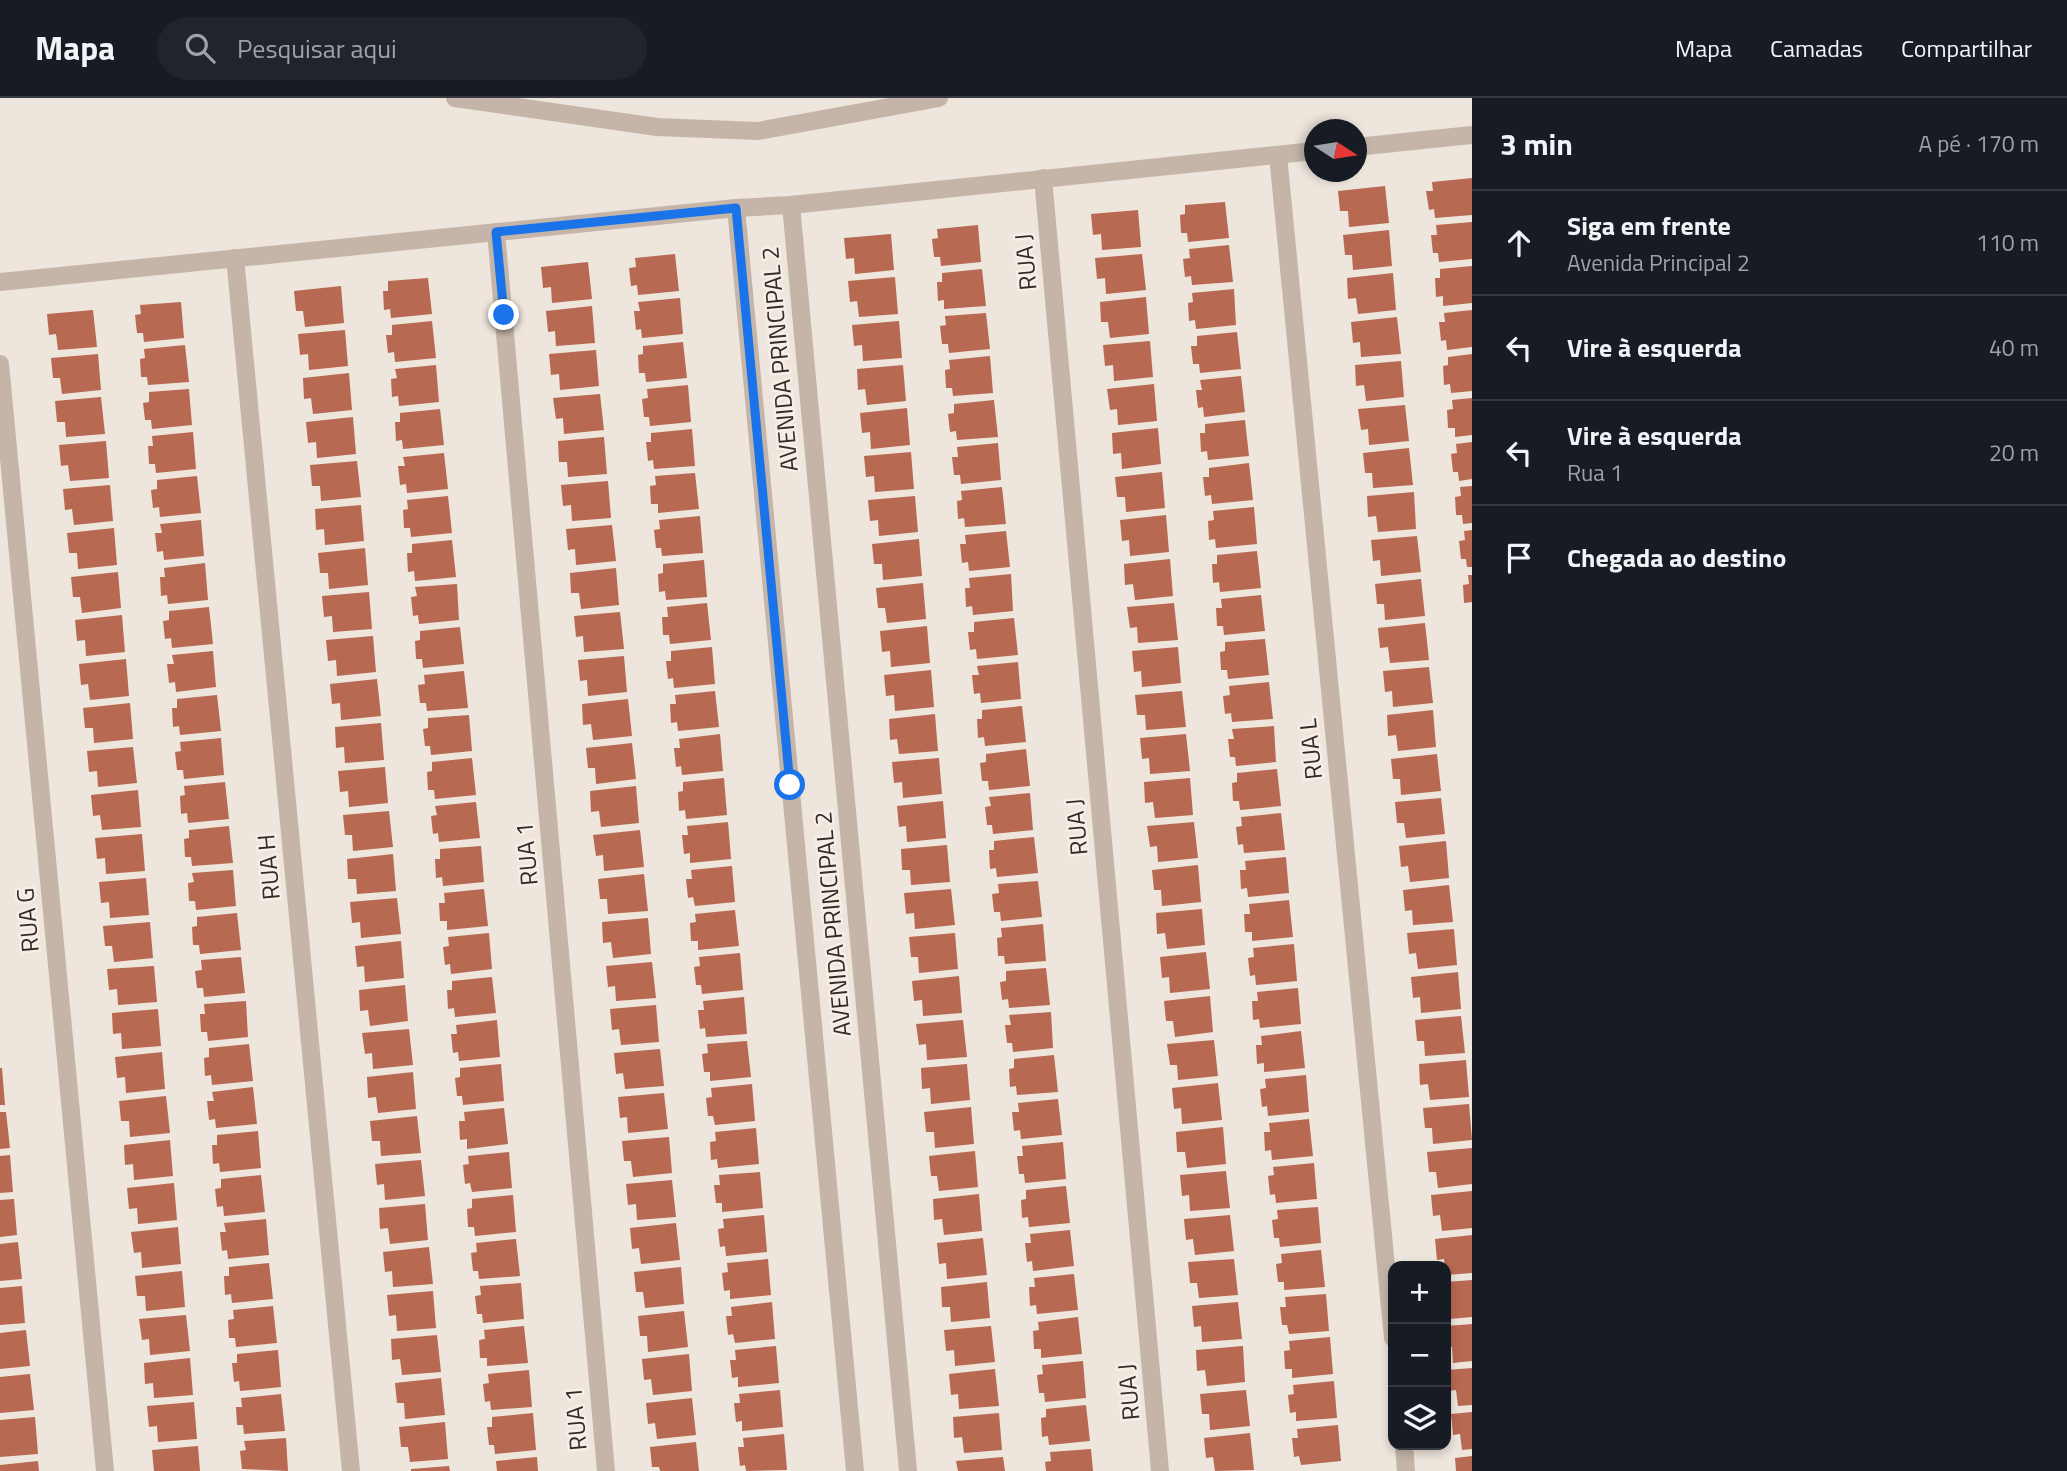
<!DOCTYPE html>
<html lang="pt">
<head>
<meta charset="utf-8">
<style>
  :root { --surface:#171b24; --page:#20242c; --text:#f1f3f6; --muted:#9ea1a6; --line:#363941 }
  body { margin:0; font-family:"Titillium Web",sans-serif; background:var(--page); color:var(--text) }
  .controls { position:absolute; right:21px; bottom:21px; display:grid; overflow:hidden; border-radius:14px; box-shadow:0 4px 10px #0003 }
  .controls button { width:63px; height:63px; display:grid; place-items:center; padding:0; border:0; border-bottom:2px solid var(--line); background:var(--surface); color:var(--text); font:35px sans-serif }
  .compass { position:absolute; left:1304px; top:21px; width:63px; height:63px; border-radius:50%; background:var(--surface); box-shadow:0 4px 10px #0003; rotate:102deg }
  .stop { position:absolute; width:21px; height:21px; margin:-16px; border:5px solid #1a73e8; border-radius:50%; background:#fff }
  .stop.end { background:#1a73e8; border-color:#fff; box-shadow:0 2px 7px #0008 }
  .list { margin:0; padding:0; list-style:none }
  h2 { display:flex; justify-content:space-between; align-items:center; height:91px; margin:0; padding:0 28px; font-size:30px }
  h2 small { font-size:23px; font-weight:400; color:var(--muted) }
  .list li { display:grid; grid-template-columns:46px 1fr auto; gap:21px; align-items:center; box-sizing:border-box; height:105px; padding:0 28px; border-top:2px solid var(--line) }
  .list b { display:block; font-size:26px; white-space:nowrap }
  .list p { margin:0; font-size:23px; white-space:nowrap; color:var(--muted) }
  .list em { font-size:23px; font-style:normal; color:var(--muted) }
  .icon { flex:none; width:38px; height:38px; fill:none; stroke:currentColor; stroke-width:2; stroke-linecap:round; stroke-linejoin:round }
  .map { position:relative; flex:none; width:1472px; height:1373px; overflow:hidden }
  header { display:flex; align-items:center; gap:42px; box-sizing:border-box; height:98px; padding:0 35px; background:var(--surface); border-bottom:2px solid var(--line) }
  header strong { font-size:33px }
  nav { display:flex; gap:38px; margin-inline-start:auto; font-size:24px }
  .search { width:490px; height:63px; background:var(--page); display:flex; align-items:center; gap:18px; box-sizing:border-box; padding:0 24px; border-radius:38px; color:var(--muted); font-size:26px }
  main { display:flex }
  aside { flex:1; background:var(--surface) }
  .map>svg:first-child { display:block }
  .building { fill:#b76951 }
  .lines { fill:none; stroke-linecap:round; stroke-linejoin:round }
  .minor { stroke:#c5b5a9; stroke-width:18 }
  .tertiary { stroke:#c5b5a9; stroke-width:18 }
  .route { stroke:#1a73e8; stroke-width:9 }
  .labels { text-anchor:middle; stroke-width:5; stroke-linejoin:round; paint-order:stroke }
  .street-label { font-size:24px; fill:#332b28; stroke:#f7efe7 }
</style>
</head>
<body>
<header>
<strong>Mapa</strong>
<div class="search"><svg class="icon" aria-label="search" viewBox="0 0 24 24"><circle cx="10" cy="10" r="6"/><path d="M15 15l6 6"/></svg>Pesquisar aqui</div>
<nav><a>Mapa</a><a>Camadas</a><a>Compartilhar</a></nav>
</header>
<main>
<div class="map">
<svg width="1472" height="1373" viewBox="0 0 1472 1373">
  <rect width="100%" height="100%" fill="#eee5dc"/>
  <g class="building">
    <polygon points="1472,80 1472,117 1435,120 1434,111 1429,112 1426,93 1433,93 1432,84"/>
    <polygon points="1385,88 1389,125 1349,129 1348,113 1340,113 1338,93"/>
    <polygon points="1225,104 1229,140 1188,144 1187,135 1181,135 1180,117 1185,116 1185,107"/>
    <polygon points="1138,112 1141,149 1102,152 1101,136 1093,137 1091,116"/>
    <polygon points="1472,124 1472,161 1439,164 1438,155 1433,155 1431,137 1437,137 1436,127"/>
    <polygon points="978,127 981,164 941,168 940,159 934,159 932,141 938,140 937,131"/>
    <polygon points="1389,132 1392,168 1353,172 1352,157 1345,157 1343,137"/>
    <polygon points="891,136 894,172 855,176 854,160 846,161 844,140"/>
    <polygon points="1229,147 1233,184 1192,187 1191,178 1185,179 1183,161 1190,160 1189,151"/>
    <polygon points="675,156 679,193 638,197 637,187 631,188 629,170 636,169 635,160"/>
    <polygon points="1142,156 1146,192 1106,196 1105,180 1097,181 1095,160"/>
    <polygon points="588,164 592,201 552,205 551,189 543,190 541,169"/>
    <polygon points="1472,168 1472,205 1443,208 1443,198 1436,199 1435,180 1440,180 1440,171"/>
    <polygon points="982,171 986,208 944,211 944,202 938,203 937,184 942,184 942,175"/>
    <polygon points="1393,175 1396,212 1358,216 1356,200 1348,201 1347,180"/>
    <polygon points="895,179 898,216 859,219 857,203 850,204 848,183"/>
    <polygon points="428,180 432,216 391,220 390,211 384,212 383,193 388,193 388,183"/>
    <polygon points="341,188 344,225 305,229 303,213 296,213 294,193"/>
    <polygon points="1234,191 1236,227 1196,231 1195,222 1189,223 1188,205 1193,204 1192,195"/>
    <polygon points="1146,199 1149,236 1110,240 1108,224 1101,224 1100,204"/>
    <polygon points="680,200 683,236 642,240 641,231 636,232 634,213 640,213 638,204"/>
    <polygon points="181,204 184,240 144,244 143,235 137,235 135,217 141,216 140,207"/>
    <polygon points="592,208 595,245 556,248 555,233 548,234 546,213"/>
    <polygon points="93,212 97,249 58,252 56,236 49,237 47,216"/>
    <polygon points="1472,212 1472,249 1447,252 1446,242 1441,243 1439,224 1445,224 1444,215"/>
    <polygon points="986,215 990,251 949,255 948,246 942,246 940,228 946,227 945,218"/>
    <polygon points="1397,219 1401,256 1361,259 1360,244 1353,245 1351,224"/>
    <polygon points="432,223 436,260 395,264 394,254 388,255 386,237 392,237 392,227"/>
    <polygon points="899,223 902,260 863,263 862,247 854,248 852,227"/>
    <polygon points="345,232 348,268 309,272 308,256 300,257 298,236"/>
    <polygon points="1237,234 1241,271 1200,275 1199,266 1193,266 1191,248 1197,248 1197,238"/>
    <polygon points="1150,243 1153,279 1114,283 1113,267 1105,268 1103,247"/>
    <polygon points="683,244 687,280 646,284 645,275 639,275 638,257 643,256 643,248"/>
    <polygon points="185,247 189,284 148,287 147,279 141,279 140,261 145,260 144,251"/>
    <polygon points="596,252 599,288 560,292 559,276 551,277 549,256"/>
    <polygon points="98,256 101,292 62,296 60,280 53,280 51,260"/>
    <polygon points="1472,256 1472,293 1451,295 1450,286 1444,287 1443,268 1448,267 1448,259"/>
    <polygon points="990,258 993,295 953,298 952,290 946,290 945,272 950,271 949,262"/>
    <polygon points="1401,263 1404,299 1366,303 1364,287 1356,288 1355,267"/>
    <polygon points="436,267 439,304 399,308 398,298 392,299 391,281 397,280 395,271"/>
    <polygon points="903,267 906,303 867,307 865,291 858,292 857,271"/>
    <polygon points="349,275 352,312 313,316 311,300 304,301 303,280"/>
    <polygon points="1241,278 1245,314 1204,319 1203,309 1198,310 1196,292 1202,292 1200,282"/>
    <polygon points="1154,286 1157,323 1118,327 1117,311 1110,312 1107,291"/>
    <polygon points="688,287 691,324 650,328 649,319 644,319 642,301 648,300 647,291"/>
    <polygon points="189,291 192,327 152,331 151,322 145,322 143,305 149,304 149,294"/>
    <polygon points="600,296 604,332 564,336 563,320 556,321 553,300"/>
    <polygon points="101,299 105,336 66,339 65,324 57,324 55,303"/>
    <polygon points="1472,300 1472,337 1455,339 1455,330 1448,330 1447,312 1453,311 1452,302"/>
    <polygon points="994,302 998,339 957,342 956,333 950,334 948,316 954,315 954,306"/>
    <polygon points="1405,307 1409,343 1369,347 1368,331 1361,332 1358,311"/>
    <polygon points="907,310 910,347 871,351 870,334 862,335 860,315"/>
    <polygon points="440,311 444,347 403,351 402,342 396,343 395,324 400,324 400,315"/>
    <polygon points="353,319 356,356 317,360 316,344 308,345 306,324"/>
    <polygon points="1245,322 1249,358 1208,362 1207,353 1201,354 1200,335 1205,335 1205,326"/>
    <polygon points="1158,330 1161,366 1122,371 1121,355 1113,356 1112,335"/>
    <polygon points="692,331 695,368 654,371 653,362 648,363 646,344 651,344 651,335"/>
    <polygon points="193,334 196,371 156,375 155,366 149,366 148,348 153,348 152,338"/>
    <polygon points="604,339 607,376 568,379 567,364 559,364 558,343"/>
    <polygon points="106,343 109,380 70,383 68,367 61,368 59,347"/>
    <polygon points="1472,344 1472,381 1459,383 1458,374 1453,374 1451,356 1457,355 1456,346"/>
    <polygon points="998,345 1001,382 961,386 960,377 954,377 952,359 958,359 957,349"/>
    <polygon points="1409,350 1413,387 1373,390 1372,375 1365,375 1363,355"/>
    <polygon points="911,354 914,391 875,394 874,378 866,379 864,358"/>
    <polygon points="444,355 448,391 407,395 406,386 400,387 398,368 405,368 403,359"/>
    <polygon points="357,363 361,399 321,403 320,388 312,388 310,367"/>
    <polygon points="1249,365 1253,402 1212,406 1211,397 1205,398 1203,379 1209,379 1209,370"/>
    <polygon points="1162,374 1165,410 1126,414 1125,399 1117,399 1115,379"/>
    <polygon points="695,375 699,411 658,415 658,406 651,406 650,388 656,387 655,378"/>
    <polygon points="197,378 201,415 160,419 159,409 153,410 151,392 157,391 157,382"/>
    <polygon points="608,383 611,420 572,423 571,407 563,408 561,387"/>
    <polygon points="110,387 113,423 74,427 72,411 65,412 63,391"/>
    <polygon points="1472,388 1472,425 1463,426 1462,417 1456,417 1455,399 1461,398 1460,389"/>
    <polygon points="1002,389 1006,426 965,429 964,420 958,421 957,403 962,402 961,393"/>
    <polygon points="1414,394 1416,431 1378,434 1376,418 1368,419 1367,398"/>
    <polygon points="448,398 452,435 411,439 410,430 404,430 403,412 408,411 407,402"/>
    <polygon points="915,398 918,434 879,438 878,422 870,423 868,402"/>
    <polygon points="361,407 364,443 325,447 324,431 316,432 315,411"/>
    <polygon points="1254,409 1257,446 1216,450 1215,441 1209,442 1208,423 1214,422 1213,413"/>
    <polygon points="1166,417 1169,454 1130,458 1129,442 1122,443 1120,422"/>
    <polygon points="700,418 703,455 662,458 661,450 656,450 654,432 660,431 659,422"/>
    <polygon points="201,422 204,458 164,462 163,453 157,454 155,435 162,435 160,426"/>
    <polygon points="612,427 616,463 576,467 575,451 568,452 566,431"/>
    <polygon points="114,430 117,467 78,471 77,455 69,455 67,435"/>
    <polygon points="1472,432 1472,469 1467,469 1466,461 1461,461 1459,443 1465,442 1464,433"/>
    <polygon points="1006,433 1010,469 969,473 968,464 962,465 960,446 966,446 965,437"/>
    <polygon points="1417,438 1421,474 1381,478 1380,462 1373,463 1371,442"/>
    <polygon points="919,441 922,478 883,482 882,466 874,466 872,446"/>
    <polygon points="452,442 456,479 415,483 414,473 408,474 407,455 412,455 412,446"/>
    <polygon points="365,450 368,487 329,491 328,475 320,475 318,455"/>
    <polygon points="1257,453 1261,490 1220,494 1219,484 1213,485 1212,466 1217,466 1217,457"/>
    <polygon points="1170,461 1173,498 1135,502 1133,486 1125,487 1124,466"/>
    <polygon points="704,462 707,499 666,502 665,493 659,494 658,476 663,475 663,466"/>
    <polygon points="205,465 208,502 168,506 167,497 161,498 160,479 165,479 164,470"/>
    <polygon points="616,470 619,507 581,511 579,495 571,495 570,475"/>
    <polygon points="118,474 121,510 82,515 80,499 73,499 71,479"/>
    <polygon points="1011,476 1013,513 973,517 972,508 966,509 965,490 970,490 969,480"/>
    <polygon points="1468,477 1472,477 1472,504 1464,505 1463,487 1469,486"/>
    <polygon points="1421,481 1425,518 1385,522 1384,506 1377,506 1375,486"/>
    <polygon points="923,485 926,521 887,525 885,510 878,510 876,490"/>
    <polygon points="457,486 459,522 419,526 418,517 413,518 411,499 417,498 415,489"/>
    <polygon points="369,494 372,531 333,534 332,518 324,519 322,498"/>
    <polygon points="1261,497 1265,533 1224,537 1223,528 1217,528 1216,510 1222,510 1221,501"/>
    <polygon points="707,505 711,542 670,546 669,537 663,537 662,519 668,519 667,509"/>
    <polygon points="1174,505 1178,542 1138,545 1137,529 1130,530 1127,509"/>
    <polygon points="209,509 213,546 172,550 171,540 165,541 163,523 169,522 169,513"/>
    <polygon points="620,514 624,551 584,554 583,538 576,539 574,518"/>
    <polygon points="122,517 125,554 86,558 85,542 77,543 75,522"/>
    <polygon points="1014,520 1018,557 977,561 976,551 970,552 968,534 974,534 974,524"/>
    <polygon points="1425,525 1429,562 1390,565 1388,549 1380,550 1378,530"/>
    <polygon points="927,528 930,565 891,569 890,553 882,554 880,533"/>
    <polygon points="460,529 464,566 423,570 422,561 416,561 415,543 420,542 420,533"/>
    <polygon points="373,538 376,574 337,578 336,562 328,563 326,542"/>
    <polygon points="1265,541 1269,577 1228,581 1227,572 1221,572 1220,554 1225,553 1225,544"/>
    <polygon points="712,549 715,586 674,590 673,580 668,581 666,563 671,563 671,553"/>
    <polygon points="1178,549 1181,585 1142,589 1141,573 1134,574 1132,553"/>
    <polygon points="213,553 216,589 176,594 175,584 169,585 167,566 174,566 172,557"/>
    <polygon points="624,558 627,594 588,598 587,582 580,583 578,562"/>
    <polygon points="126,561 129,598 90,602 88,586 81,587 79,566"/>
    <polygon points="1018,564 1021,601 981,605 980,595 974,596 972,577 979,577 977,568"/>
    <polygon points="1429,569 1433,605 1393,609 1392,593 1385,594 1383,573"/>
    <polygon points="931,572 934,609 895,613 894,597 886,598 884,577"/>
    <polygon points="464,573 468,610 427,613 426,605 420,605 418,587 425,586 424,577"/>
    <polygon points="377,581 381,618 341,622 340,605 332,606 330,586"/>
    <polygon points="1269,584 1273,621 1232,624 1231,615 1225,616 1223,598 1230,597 1229,588"/>
    <polygon points="715,593 719,629 678,633 677,624 671,625 670,606 676,606 675,597"/>
    <polygon points="1182,593 1186,629 1146,632 1145,617 1137,617 1135,597"/>
    <polygon points="217,597 221,633 180,637 179,628 173,629 172,610 177,610 177,601"/>
    <polygon points="628,601 632,638 593,642 591,626 583,627 582,606"/>
    <polygon points="130,605 133,641 94,645 93,630 85,630 83,610"/>
    <polygon points="1022,608 1026,644 985,648 984,639 978,640 977,621 982,621 982,612"/>
    <polygon points="1433,612 1436,649 1398,653 1396,637 1388,638 1387,617"/>
    <polygon points="935,616 938,653 899,656 897,641 890,642 889,621"/>
    <polygon points="469,617 472,653 431,657 430,648 425,648 423,631 428,630 428,620"/>
    <polygon points="381,625 384,662 345,665 344,649 336,650 335,629"/>
    <polygon points="1274,628 1276,664 1236,668 1235,659 1230,659 1228,641 1234,641 1232,631"/>
    <polygon points="720,636 723,673 682,677 681,668 676,669 674,650 680,650 679,641"/>
    <polygon points="1186,636 1190,673 1150,676 1149,660 1142,661 1140,640"/>
    <polygon points="221,640 224,677 184,681 183,672 177,672 175,654 181,653 180,644"/>
    <polygon points="632,645 636,681 596,686 595,670 588,670 586,650"/>
    <polygon points="133,649 137,685 98,689 97,673 89,674 87,653"/>
    <polygon points="1026,651 1030,688 989,692 988,683 982,683 980,665 986,664 986,656"/>
    <polygon points="1437,656 1441,693 1401,697 1400,681 1393,681 1391,661"/>
    <polygon points="472,660 476,697 435,701 434,692 428,692 427,674 432,673 432,664"/>
    <polygon points="939,660 942,696 903,700 902,684 894,685 892,664"/>
    <polygon points="385,669 388,705 349,709 348,693 340,694 338,673"/>
    <polygon points="1277,671 1281,708 1240,712 1239,703 1233,703 1232,685 1237,684 1237,675"/>
    <polygon points="724,680 727,717 686,721 685,712 679,713 678,694 683,693 683,684"/>
    <polygon points="1190,680 1193,717 1155,720 1153,704 1145,705 1144,684"/>
    <polygon points="225,684 229,721 188,725 187,715 181,716 180,698 185,697 184,688"/>
    <polygon points="636,688 639,725 601,729 599,713 591,714 590,693"/>
    <polygon points="138,692 141,729 102,732 100,717 93,718 91,697"/>
    <polygon points="1030,695 1033,732 993,736 992,727 987,727 985,709 991,708 989,699"/>
    <polygon points="1441,700 1445,736 1406,740 1404,725 1397,725 1395,704"/>
    <polygon points="943,703 946,740 907,744 906,728 899,729 897,708"/>
    <polygon points="476,704 480,740 439,744 438,735 433,736 431,718 437,717 435,708"/>
    <polygon points="389,713 393,749 353,753 352,737 345,737 343,717"/>
    <polygon points="1281,715 1285,752 1244,755 1243,746 1238,747 1236,729 1242,728 1241,719"/>
    <polygon points="728,724 731,761 690,765 690,755 684,756 682,737 688,737 687,728"/>
    <polygon points="1194,724 1198,760 1158,764 1157,748 1150,749 1147,728"/>
    <polygon points="229,728 233,765 192,768 191,759 185,759 184,741 189,740 189,732"/>
    <polygon points="640,732 644,769 604,773 603,757 596,758 593,737"/>
    <polygon points="142,736 145,773 106,776 105,760 97,761 95,740"/>
    <polygon points="1034,739 1038,775 997,779 996,770 990,771 989,752 994,752 994,743"/>
    <polygon points="1446,743 1449,780 1410,784 1408,768 1401,769 1399,748"/>
    <polygon points="947,747 950,784 911,787 910,772 902,772 901,751"/>
    <polygon points="481,748 484,784 443,788 442,779 436,780 435,761 440,761 440,751"/>
    <polygon points="393,756 396,793 357,796 356,781 348,781 347,761"/>
    <polygon points="1286,759 1289,795 1248,799 1247,790 1241,791 1240,772 1246,772 1245,763"/>
    <polygon points="1198,767 1201,804 1162,808 1161,792 1154,792 1152,772"/>
    <polygon points="732,768 735,804 695,808 693,799 688,800 686,781 692,781 691,772"/>
    <polygon points="233,772 236,808 196,812 195,803 189,803 188,785 194,784 192,775"/>
    <polygon points="644,776 648,813 608,816 607,801 600,801 598,781"/>
    <polygon points="146,780 149,817 110,820 109,804 101,805 99,784"/>
    <polygon points="1038,783 1042,819 1001,823 1000,814 994,814 992,796 999,795 998,786"/>
    <polygon points="1449,787 1453,824 1413,827 1412,812 1405,813 1403,792"/>
    <polygon points="484,791 488,828 447,832 447,823 440,823 439,805 445,805 444,795"/>
    <polygon points="951,791 955,827 915,831 914,815 906,816 904,795"/>
    <polygon points="397,800 401,836 361,840 360,824 352,825 350,804"/>
    <polygon points="1289,802 1293,839 1252,843 1252,834 1245,834 1244,816 1250,816 1249,806"/>
    <polygon points="1202,811 1205,847 1167,851 1165,835 1157,836 1156,815"/>
    <polygon points="735,812 739,848 698,852 698,843 691,843 690,825 696,824 695,816"/>
    <polygon points="237,815 241,852 200,856 199,847 193,847 192,829 197,828 197,819"/>
    <polygon points="648,820 651,856 613,860 611,844 603,845 602,824"/>
    <polygon points="150,824 153,860 114,864 112,848 105,848 103,828"/>
    <polygon points="1043,826 1046,863 1005,866 1004,858 998,858 997,840 1002,839 1001,830"/>
    <polygon points="1454,831 1457,867 1418,871 1416,855 1409,856 1407,835"/>
    <polygon points="489,835 492,871 451,876 450,866 445,867 443,849 449,848 448,839"/>
    <polygon points="955,835 958,871 919,875 918,859 911,859 909,839"/>
    <polygon points="401,843 404,880 365,884 364,868 357,869 355,848"/>
    <polygon points="1294,846 1297,883 1256,887 1255,877 1250,878 1248,860 1254,859 1253,850"/>
    <polygon points="1206,854 1210,891 1170,895 1169,879 1162,880 1160,859"/>
    <polygon points="740,855 743,892 702,896 701,887 696,887 694,869 700,868 699,859"/>
    <polygon points="241,859 245,895 204,899 203,890 197,890 195,873 202,872 201,862"/>
    <polygon points="652,864 656,900 616,903 615,888 608,889 606,868"/>
    <polygon points="154,868 157,904 118,907 117,891 109,892 107,871"/>
    <polygon points="1046,870 1050,907 1009,910 1008,901 1002,902 1000,884 1006,883 1006,873"/>
    <polygon points="1458,874 1461,911 1421,915 1420,899 1413,900 1411,879"/>
    <polygon points="959,878 962,915 923,918 922,902 914,903 912,883"/>
    <polygon points="492,879 496,915 455,919 454,910 448,911 447,892 452,892 452,883"/>
    <polygon points="405,887 408,923 370,928 368,912 360,913 359,892"/>
    <polygon points="1298,890 1301,926 1260,930 1259,921 1253,922 1252,903 1258,903 1257,894"/>
    <polygon points="1210,898 1213,934 1175,939 1173,923 1166,923 1164,903"/>
    <polygon points="744,899 747,936 706,939 705,930 700,931 698,912 704,912 703,903"/>
    <polygon points="246,903 248,939 208,943 207,934 201,934 200,916 205,916 204,906"/>
    <polygon points="656,907 659,944 621,947 619,931 612,932 610,911"/>
    <polygon points="158,911 161,948 122,951 121,935 113,936 112,915"/>
    <polygon points="1051,914 1053,950 1013,954 1012,945 1007,945 1005,927 1011,927 1009,917"/>
    <polygon points="1461,918 1465,955 1425,958 1424,943 1417,943 1415,922"/>
    <polygon points="497,922 500,959 459,963 458,954 453,955 451,936 457,936 456,927"/>
    <polygon points="963,922 967,959 927,962 926,946 919,947 916,926"/>
    <polygon points="409,931 413,967 373,971 372,955 365,956 362,935"/>
    <polygon points="1301,933 1305,970 1264,974 1264,965 1257,966 1256,947 1262,947 1261,938"/>
    <polygon points="1214,942 1218,978 1178,982 1177,967 1170,967 1167,946"/>
    <polygon points="747,943 751,979 710,983 710,974 704,974 702,956 708,955 707,946"/>
    <polygon points="249,946 253,983 212,987 211,977 205,978 204,960 209,959 209,950"/>
    <polygon points="660,951 664,988 625,991 623,975 616,976 614,955"/>
    <polygon points="162,954 165,991 126,995 125,979 117,980 115,959"/>
    <polygon points="1054,957 1058,994 1017,997 1016,988 1010,989 1009,971 1014,970 1014,961"/>
    <polygon points="1466,962 1469,999 1430,1002 1428,986 1420,987 1419,966"/>
    <polygon points="501,966 504,1003 463,1007 462,998 457,998 455,980 460,979 460,970"/>
    <polygon points="967,966 970,1002 931,1006 930,990 922,991 921,970"/>
    <polygon points="0,970 2,970 5,1007 0,1007"/>
    <polygon points="413,974 416,1011 378,1015 376,999 368,1000 367,979"/>
    <polygon points="1306,977 1309,1014 1268,1018 1267,1008 1262,1009 1260,991 1266,990 1265,981"/>
    <polygon points="1218,985 1222,1022 1182,1026 1181,1010 1174,1011 1172,990"/>
    <polygon points="752,986 755,1023 715,1027 713,1018 708,1018 706,1000 712,999 711,990"/>
    <polygon points="253,989 257,1026 216,1030 215,1021 209,1022 207,1003 214,1003 212,994"/>
    <polygon points="664,995 668,1031 628,1035 627,1019 620,1020 618,999"/>
    <polygon points="166,998 170,1035 130,1039 129,1023 121,1023 119,1003"/>
    <polygon points="1058,1001 1062,1037 1021,1041 1020,1032 1014,1033 1012,1014 1019,1014 1018,1005"/>
    <polygon points="1469,1006 1472,1042 1433,1046 1432,1030 1425,1030 1423,1010"/>
    <polygon points="971,1009 974,1046 935,1050 934,1034 926,1034 924,1014"/>
    <polygon points="504,1010 508,1046 467,1051 467,1041 460,1042 459,1023 465,1023 464,1014"/>
    <polygon points="0,1014 6,1014 10,1050 0,1051"/>
    <polygon points="417,1018 421,1055 381,1058 380,1043 372,1043 370,1023"/>
    <polygon points="1309,1021 1313,1058 1272,1062 1271,1052 1265,1053 1264,1034 1270,1034 1269,1025"/>
    <polygon points="1223,1029 1226,1066 1187,1070 1185,1054 1177,1054 1176,1034"/>
    <polygon points="756,1030 759,1066 718,1070 717,1061 711,1062 710,1044 716,1043 715,1034"/>
    <polygon points="258,1033 261,1070 220,1074 219,1065 213,1066 212,1047 217,1047 217,1037"/>
    <polygon points="669,1039 672,1075 633,1079 631,1063 624,1063 622,1043"/>
    <polygon points="170,1042 173,1078 134,1082 133,1066 125,1067 124,1047"/>
    <polygon points="1063,1044 1066,1081 1025,1085 1024,1076 1019,1076 1017,1058 1023,1058 1022,1048"/>
    <polygon points="1472,1050 1472,1086 1438,1090 1436,1074 1429,1074 1427,1054"/>
    <polygon points="975,1053 978,1089 939,1093 937,1078 931,1078 929,1058"/>
    <polygon points="509,1054 512,1090 472,1094 470,1085 465,1086 463,1067 469,1066 468,1058"/>
    <polygon points="10,1057 13,1094 0,1095 0,1058"/>
    <polygon points="421,1062 425,1098 385,1102 384,1086 377,1087 375,1066"/>
    <polygon points="1314,1065 1317,1101 1276,1105 1275,1096 1270,1097 1268,1078 1274,1077 1273,1069"/>
    <polygon points="1226,1073 1230,1110 1190,1113 1189,1097 1182,1098 1180,1077"/>
    <polygon points="760,1074 763,1110 722,1114 722,1105 716,1105 714,1087 720,1087 719,1077"/>
    <polygon points="261,1077 265,1114 224,1118 223,1108 217,1109 215,1091 221,1090 221,1081"/>
    <polygon points="672,1082 676,1119 637,1122 636,1106 628,1107 626,1086"/>
    <polygon points="174,1085 177,1122 138,1126 137,1110 129,1111 127,1090"/>
    <polygon points="1066,1088 1070,1125 1029,1129 1028,1119 1022,1120 1021,1102 1026,1101 1026,1092"/>
    <polygon points="1472,1093 1472,1130 1442,1133 1440,1117 1433,1118 1431,1097"/>
    <polygon points="979,1096 982,1133 944,1137 942,1121 934,1122 933,1101"/>
    <polygon points="513,1097 516,1134 475,1138 474,1129 468,1129 467,1111 472,1110 472,1101"/>
    <polygon points="14,1101 17,1137 0,1139 0,1102"/>
    <polygon points="425,1106 428,1142 390,1146 388,1130 380,1131 379,1110"/>
    <polygon points="1318,1109 1321,1145 1280,1149 1279,1140 1274,1140 1272,1122 1278,1121 1277,1112"/>
    <polygon points="764,1117 767,1154 726,1158 725,1148 720,1149 718,1131 724,1130 723,1121"/>
    <polygon points="1230,1117 1234,1153 1195,1157 1193,1141 1186,1142 1184,1121"/>
    <polygon points="266,1121 269,1157 228,1161 227,1152 222,1153 220,1134 226,1134 224,1125"/>
    <polygon points="676,1125 680,1162 641,1166 639,1150 632,1151 630,1130"/>
    <polygon points="178,1129 181,1166 142,1170 141,1154 134,1155 131,1134"/>
    <polygon points="1070,1132 1074,1168 1033,1173 1032,1163 1027,1164 1025,1145 1031,1145 1030,1136"/>
    <polygon points="1472,1137 1472,1175 1446,1177 1444,1161 1437,1162 1435,1141"/>
    <polygon points="983,1140 987,1177 947,1181 946,1165 939,1166 937,1145"/>
    <polygon points="516,1141 520,1178 479,1181 478,1173 473,1173 471,1155 477,1154 476,1145"/>
    <polygon points="18,1144 22,1181 0,1183 0,1146"/>
    <polygon points="429,1149 433,1186 393,1189 392,1173 385,1174 383,1154"/>
    <polygon points="1321,1152 1325,1189 1284,1192 1284,1184 1278,1184 1276,1166 1282,1165 1281,1156"/>
    <polygon points="768,1161 771,1197 730,1201 730,1192 724,1193 722,1175 728,1174 727,1165"/>
    <polygon points="1234,1161 1238,1197 1199,1200 1197,1185 1190,1185 1188,1164"/>
    <polygon points="269,1165 273,1201 232,1205 231,1196 225,1197 224,1178 229,1178 229,1169"/>
    <polygon points="681,1169 684,1206 645,1210 643,1194 636,1194 634,1174"/>
    <polygon points="182,1173 185,1209 146,1213 145,1198 137,1198 135,1178"/>
    <polygon points="1074,1176 1078,1212 1037,1216 1036,1207 1030,1208 1029,1189 1035,1189 1034,1180"/>
    <polygon points="1472,1182 1472,1219 1450,1221 1448,1205 1446,1205 1446,1184"/>
    <polygon points="987,1184 990,1220 951,1224 950,1209 942,1209 941,1189"/>
    <polygon points="521,1185 524,1221 483,1225 482,1216 477,1216 475,1198 481,1197 480,1188"/>
    <polygon points="22,1188 25,1225 0,1227 0,1190"/>
    <polygon points="433,1193 436,1230 397,1233 396,1217 389,1218 387,1197"/>
    <polygon points="1326,1196 1329,1233 1289,1236 1287,1227 1282,1227 1280,1209 1286,1209 1285,1199"/>
    <polygon points="772,1204 775,1241 735,1245 733,1236 728,1237 726,1218 732,1218 731,1209"/>
    <polygon points="1238,1204 1242,1241 1202,1244 1201,1228 1194,1229 1192,1208"/>
    <polygon points="273,1208 277,1245 236,1249 235,1240 229,1240 228,1222 234,1221 233,1212"/>
    <polygon points="684,1213 688,1249 648,1254 647,1238 640,1238 638,1218"/>
    <polygon points="186,1217 190,1253 150,1257 149,1241 142,1242 139,1221"/>
    <polygon points="1078,1219 1082,1256 1041,1260 1041,1251 1034,1251 1033,1233 1039,1232 1038,1224"/>
    <polygon points="1472,1226 1472,1263 1453,1265 1452,1249 1446,1249 1446,1228"/>
    <polygon points="524,1228 528,1265 487,1268 487,1260 480,1260 479,1242 485,1241 484,1232"/>
    <polygon points="991,1228 995,1264 955,1268 954,1252 946,1253 944,1232"/>
    <polygon points="26,1232 30,1268 0,1271 0,1235"/>
    <polygon points="437,1237 441,1274 402,1277 400,1261 392,1262 391,1241"/>
    <polygon points="1330,1239 1333,1276 1292,1280 1292,1271 1285,1271 1284,1253 1290,1252 1289,1243"/>
    <polygon points="776,1248 779,1285 738,1289 738,1279 732,1280 730,1262 736,1262 735,1252"/>
    <polygon points="1243,1248 1245,1284 1207,1288 1205,1272 1197,1273 1196,1252"/>
    <polygon points="278,1252 281,1289 240,1293 239,1283 234,1284 232,1265 237,1265 237,1256"/>
    <polygon points="689,1256 692,1293 653,1297 651,1281 644,1282 642,1261"/>
    <polygon points="190,1260 193,1297 154,1300 153,1285 145,1286 144,1265"/>
    <polygon points="1083,1263 1086,1300 1045,1304 1044,1295 1039,1295 1037,1277 1043,1276 1042,1267"/>
    <polygon points="1472,1270 1472,1307 1458,1308 1456,1292 1449,1293 1447,1272"/>
    <polygon points="995,1271 999,1308 959,1311 958,1296 951,1297 949,1276"/>
    <polygon points="529,1272 532,1309 491,1312 490,1303 485,1304 483,1286 489,1285 488,1276"/>
    <polygon points="30,1276 34,1312 0,1315 0,1279"/>
    <polygon points="441,1280 445,1317 405,1321 404,1305 397,1305 395,1285"/>
    <polygon points="1334,1283 1337,1320 1296,1323 1296,1314 1290,1315 1288,1297 1294,1296 1293,1287"/>
    <polygon points="780,1292 783,1329 742,1333 742,1323 736,1324 734,1305 740,1305 739,1296"/>
    <polygon points="1246,1292 1250,1328 1210,1332 1209,1316 1202,1316 1200,1296"/>
    <polygon points="281,1296 285,1333 244,1336 243,1327 237,1327 236,1309 242,1309 241,1300"/>
    <polygon points="692,1300 696,1337 657,1341 655,1325 648,1326 646,1305"/>
    <polygon points="194,1304 197,1341 158,1344 157,1328 149,1329 147,1308"/>
    <polygon points="1086,1307 1090,1343 1049,1347 1048,1338 1042,1339 1041,1320 1046,1319 1046,1311"/>
    <polygon points="1472,1314 1472,1351 1462,1352 1460,1336 1453,1337 1451,1316"/>
    <polygon points="533,1315 536,1352 495,1356 494,1347 489,1347 487,1329 492,1329 492,1319"/>
    <polygon points="999,1315 1002,1352 964,1355 962,1339 954,1340 953,1319"/>
    <polygon points="35,1319 38,1356 0,1359 0,1322"/>
    <polygon points="445,1324 448,1361 410,1364 408,1349 401,1349 399,1329"/>
    <polygon points="1338,1327 1341,1363 1301,1367 1299,1358 1294,1359 1292,1340 1298,1340 1297,1331"/>
    <polygon points="1250,1335 1254,1372 1215,1373 1213,1359 1206,1360 1204,1340"/>
    <polygon points="784,1336 787,1372 746,1373 745,1367 740,1368 738,1349 744,1349 743,1340"/>
    <polygon points="286,1340 288,1373 242,1371 240,1353 246,1352 244,1343"/>
    <polygon points="696,1344 699,1373 660,1373 659,1369 652,1369 650,1349"/>
    <polygon points="198,1348 200,1373 154,1373 152,1352"/>
    <polygon points="1091,1351 1093,1373 1046,1373 1045,1364 1051,1363 1050,1354"/>
    <polygon points="1472,1358 1472,1373 1456,1373 1455,1360"/>
    <polygon points="537,1359 538,1373 497,1373 496,1363"/>
    <polygon points="1003,1359 1005,1373 958,1373 956,1363"/>
    <polygon points="38,1363 39,1373 0,1373 0,1367"/>
    <polygon points="449,1368 450,1373 411,1373 411,1371"/>
  </g>
  <g class="lines">
    <g class="minor">
      <polyline points="455,0 657,29 758,33 939,0"/>
      <polyline points="1356,49 1472,37"/>
      <polyline points="1278,57 1393,1240"/>
      <polyline points="1043,80 1160,1373"/>
      <polyline points="496,134 606,1373"/>
      <polyline points="235,160 351,1373"/>
      <polyline points="0,184 736,110 791,107 1314,53"/>
      <polyline points="0,266 105,1373"/>
      <polyline points="1404,1347 1406,1373"/>
    </g>
    <g class="tertiary">
      <polyline points="791,107 908,1373"/>
      <polyline points="736,110 855,1373"/>
    </g>
  </g>
  <g class="lines">
    <polyline class="route" points="504,217 496,134 736,110 790,687"/>
  </g>
  <g class="labels">
    <g class="street-label">
      <text transform="translate(1026 164) rotate(-95)" y="8">RUA J</text>
      <text transform="translate(780 261) rotate(-95)" y="8">AVENIDA PRINCIPAL 2</text>
      <text transform="translate(1311 651) rotate(-96)" y="8">RUA L</text>
      <text transform="translate(1077 729) rotate(-95)" y="8">RUA J</text>
      <text transform="translate(527 756) rotate(-95)" y="8">RUA 1</text>
      <text transform="translate(269 769) rotate(-95)" y="8">RUA H</text>
      <text transform="translate(28 822) rotate(-95)" y="8">RUA G</text>
      <text transform="translate(833 826) rotate(-95)" y="8">AVENIDA PRINCIPAL 2</text>
      <text transform="translate(1129 1294) rotate(-95)" y="8">RUA J</text>
      <text transform="translate(576 1321) rotate(-95)" y="8">RUA 1</text>
    </g>
  </g>
</svg>
<div class="controls">
<button>+</button>
<button>−</button>
<button><svg class="icon" aria-label="layers" viewBox="0 0 24 24"><path d="M12 4l9 5-9 5-9-5zM3 14l9 5 9-5"/></svg></button>
</div>
<svg class="compass" viewBox="-18 -18 36 36"><path d="M0-13l5 13h-10z" fill="#e53935"/><path d="M0 13l5-13h-10z" fill="#9ea1a6"/></svg>
<div class="stop" style="left:790px;top:687px"></div>
<div class="stop end" style="left:504px;top:217px"></div>
</div>
<aside>
<h2>3 min<small>A pé · 170 m</small></h2>
<ul class="list">
<li><svg class="icon" aria-label="ahead" viewBox="0 0 24 24"><path d="M12 20V5M6 11l6-6 6 6"/></svg><div><b>Siga em frente</b><p>Avenida Principal 2</p></div><em>110 m</em></li>
<li><svg class="icon" aria-label="left" viewBox="0 0 24 24"><path d="M17 20v-9H6M10 6l-5 5 5 5"/></svg><div><b>Vire à esquerda</b></div><em>40 m</em></li>
<li><svg class="icon" aria-label="left" viewBox="0 0 24 24"><path d="M17 20v-9H6M10 6l-5 5 5 5"/></svg><div><b>Vire à esquerda</b><p>Rua 1</p></div><em>20 m</em></li>
<li><svg class="icon" aria-label="arrive" viewBox="0 0 24 24"><path d="M6 21V4h12l-3 4 3 4H6"/></svg><div><b>Chegada ao destino</b></div></li>
</ul>
</aside>
</main>
</body>
</html>
